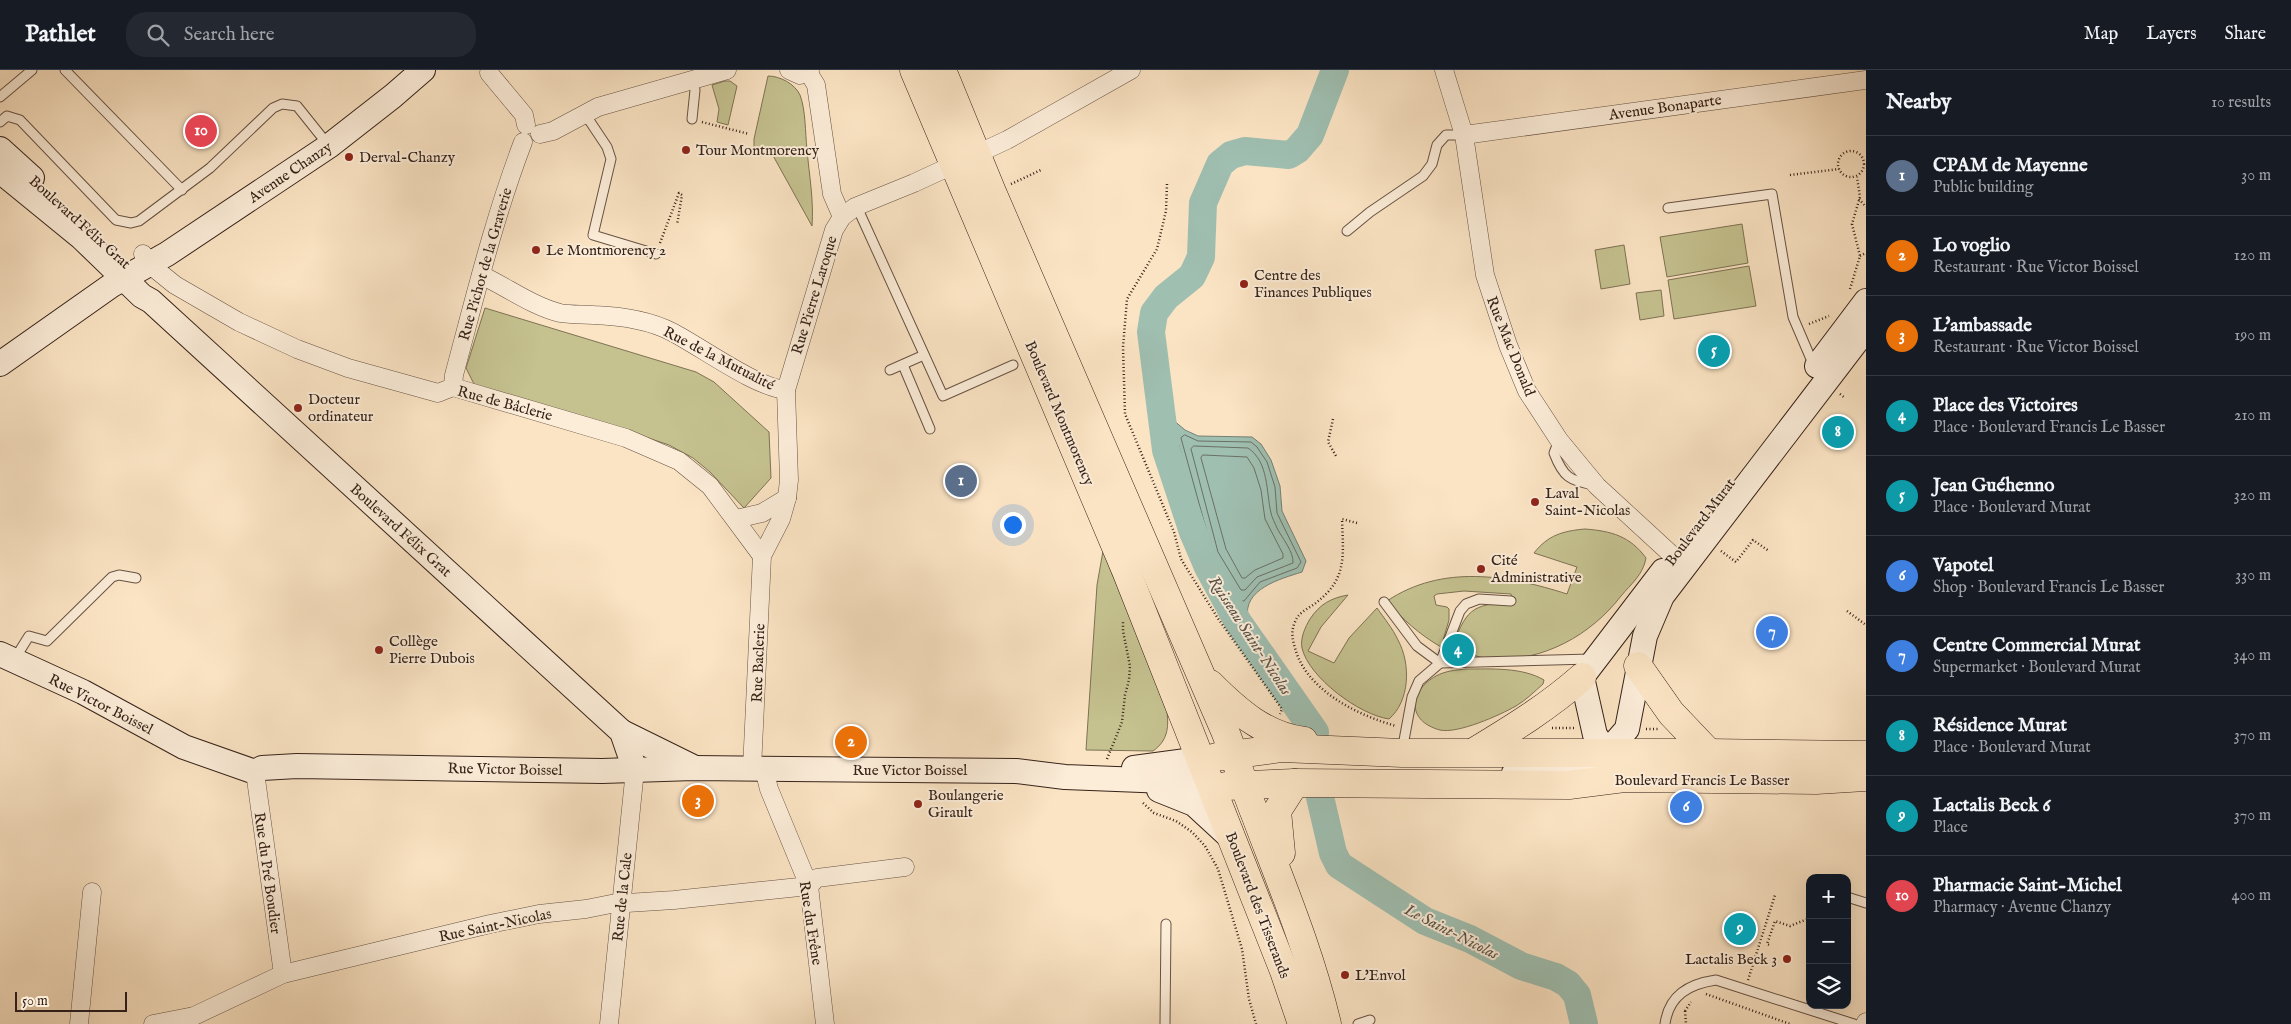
<!DOCTYPE html>
<html lang="en">
<head>
<meta charset="utf-8">
<style>
  :root { --surface:#171b24; --page:#242831; --text:#f1f3f6; --muted:#9ea1a6; --line:#363941; --accent:#d93025 }
  body { margin:0; font-family:"IM FELL English",serif; background:var(--page); color:var(--text) }
  .controls { position:absolute; right:15px; bottom:15px; display:grid; overflow:hidden; border-radius:10px; box-shadow:0 5px 20px #0002 }
  .controls button { width:45px; height:45px; display:grid; place-items:center; padding:0; border:0; border-bottom:1px solid var(--line); background:var(--surface); color:var(--text); font:25px sans-serif }
  .scale { position:absolute; left:15px; bottom:12px; width:112px; box-sizing:border-box; padding-left:5px; border:2px solid #362218; border-top:0; font-size:14px; line-height:18px; white-space:nowrap; color:#362218; -webkit-text-stroke:4px #fcedd9; paint-order:stroke }
  .you { position:absolute; left:1012px; top:454px; width:18px; height:18px; margin:-12px; border:4px solid #fff; border-radius:50%; background:#1a73e8; box-shadow:0 0 0 8px #1a73e833 }
  .badge { display:grid; place-items:center; width:32px; height:32px; border-radius:50%; background:var(--accent); color:#fff; font-size:16px; font-weight:700 }
  .pin { position:absolute; translate:-50% -50%; border:2px solid #fff; box-shadow:0 1px 5px #0006 }
  .list { margin:0; padding:0; list-style:none }
  h2 { display:flex; justify-content:space-between; align-items:center; height:65px; margin:0; padding:0 20px; font-size:21px }
  h2 small { font-size:16px; font-weight:400; color:var(--muted) }
  .list li { display:grid; grid-template-columns:32px 1fr auto; gap:15px; align-items:center; box-sizing:border-box; height:80px; padding:0 20px; border-top:1px solid var(--line) }
  .list b { display:block; font-size:19px; white-space:nowrap }
  .list p { margin:0; font-size:16px; white-space:nowrap; color:var(--muted) }
  .list em { font-size:16px; font-style:normal; color:var(--muted) }
  .icon { flex:none; width:28px; height:28px; fill:none; stroke:currentColor; stroke-width:2; stroke-linecap:round; stroke-linejoin:round }
  .map { position:relative; flex:none; width:1866px; height:954px; overflow:hidden }
  header { display:flex; align-items:center; gap:30px; box-sizing:border-box; height:70px; padding:0 25px; background:var(--surface); border-bottom:1px solid var(--line) }
  header strong { font-size:24px }
  nav { display:flex; gap:28px; margin-inline-start:auto; font-size:18px }
  .search { width:350px; height:45px; background:var(--page); display:flex; align-items:center; gap:12px; box-sizing:border-box; padding:0 18px; border-radius:20px; color:var(--muted); font-size:19px }
  main { display:flex }
  aside { flex:1; background:var(--surface) }
  .map>svg:first-child { display:block }
  .green { fill:#c5c290; stroke:#7e7254 }
  .water { fill:#9fbfb1; stroke:#758074 }
  .lines { fill:none; stroke-linecap:round; stroke-linejoin:round }
  .shore { stroke:#6a7064; stroke-width:1 }
  .river { stroke:#9fbfb1; stroke-width:28 }
  .lane-casing { stroke:#675243; stroke-width:11 }
  .street-casing { stroke:#675243; stroke-width:19 }
  .secondary-casing { stroke:#362218; stroke-width:26 }
  .primary-casing { stroke:#362218; stroke-width:29 }
  .path { stroke:#362218; stroke-width:2.5; stroke-dasharray:1 2.5; stroke-linecap:butt }
  .lane { stroke:#fcedd9; stroke-width:9 }
  .street { stroke:#fcedd9; stroke-width:18 }
  .secondary { stroke:#fcedd9; stroke-width:24 }
  .primary { stroke:#fbe4c4; stroke-width:28 }
  .poi-dot { fill:#8f2418; stroke:#fcedd9; stroke-width:2 }
  .labels { text-anchor:middle; stroke-width:4; stroke-linejoin:round; paint-order:stroke }
  .street-label { font-size:15px; fill:#362218; stroke:#fcedd9 }
  .poi-label { font-size:15px; fill:#362218; stroke:#fcedd9; text-anchor:start }
  .water-label { font-size:16px; font-style:italic; fill:#565146; stroke:#fcedd9 }
</style>
</head>
<body>
<header>
<strong>Pathlet</strong>
<div class="search"><svg class="icon" aria-label="search" viewBox="0 0 24 24"><circle cx="10" cy="10" r="6"/><path d="M15 15l6 6"/></svg>Search here</div>
<nav><a>Map</a><a>Layers</a><a>Share</a></nav>
</header>
<main>
<div class="map">
<svg width="1866" height="954" viewBox="0 0 1866 954">
  <rect width="100%" height="100%" fill="#fbe4c4"/>
  <filter id="stains"><feTurbulence type="fractalNoise" baseFrequency=".004" numOctaves="4"/><feColorMatrix values="0 0 0 0 .2 0 0 0 0 .09 0 0 0 0 .02 0 0 0 .5 -.17"/></filter>
  <radialGradient id="worn" r=".72"><stop offset=".6" stop-color="#630" stop-opacity="0"/><stop offset="1" stop-color="#630" stop-opacity=".3"/></radialGradient>
  <g class="green">
    <path d="M768,6C780,6 795,14 800,25C806,41 805,62 807,79C809,105 814,130 812,156L771,82L767,81L760,87L754,78V69Z"/>
    <polygon points="725,11 730,11 737,16 728,55 717,52 719,39 712,15"/>
    <polygon points="1742,154 1748,193 1667,207 1660,167"/>
    <polygon points="1624,175 1630,214 1601,219 1595,180"/>
    <polygon points="1749,196 1756,236 1674,249 1668,210"/>
    <polygon points="1661,220 1664,246 1640,250 1636,223"/>
    <polygon points="485,238 696,302 714,312 769,362 771,408 744,438 710,402 693,388 669,375 610,355 475,316 466,298"/>
    <path d="M1585,459C1611,461 1630,466 1646,488C1643,505 1631,514 1621,526C1591,565 1543,592 1492,589C1478,587 1464,583 1451,580C1466,541 1470,533 1513,533L1511,524L1464,521L1437,524L1434,526L1436,535L1447,537L1449,539V550L1441,577C1419,564 1403,550 1387,531C1442,494 1508,505 1567,524L1577,497L1534,483C1548,465 1563,461 1585,459Z"/>
    <path d="M1103,481L1167,642C1169,659 1167,671 1153,681L1086,680L1097,515Z"/>
    <path d="M1348,525L1321,557L1308,581L1334,593L1349,568L1377,538C1384,548 1393,559 1398,570C1411,594 1410,631 1389,649C1360,645 1309,608 1302,578C1300,569 1305,557 1310,549C1320,534 1331,528 1348,525Z"/>
    <path d="M1466,599C1491,599 1522,597 1544,610L1543,614C1534,622 1526,630 1516,636C1500,645 1458,664 1440,660C1406,651 1409,621 1436,606C1445,601 1456,600 1466,599Z"/>
  </g>
  <path class="water" d="M1172,349L1185,360L1198,366L1252,367L1261,374L1271,390L1280,416L1282,441L1306,491L1302,502C1280,509 1242,519 1248,549L1213,497L1208,485Z"/>
  <g class="lines">
    <g class="shore">
      <polygon points="1185,365 1198,371 1251,372 1257,377 1267,392 1275,417 1277,443 1301,492 1297,498 1260,512 1244,531 1241,531 1213,484 1181,368"/>
      <path d="M1194,376L1248,378C1269,392 1266,422 1271,443C1272,448 1275,453 1277,458C1282,468 1294,482 1293,493L1257,507L1245,520H1241L1218,482L1191,379Z"/>
      <polygon points="1203,385 1247,387 1254,398 1261,420 1265,449 1283,484 1283,488 1255,500 1245,508 1242,508 1226,479 1201,388"/>
    </g>
    <g class="river">
      <polyline points="1315,662 1238,552 1208,497 1193,462 1166,380 1151,262 1154,243 1166,227 1192,206 1201,187 1203,133 1220,94 1231,85 1245,81 1289,85 1297,80 1310,65 1335,0"/>
      <polyline points="1320,727 1333,783 1339,795 1425,851 1470,869 1521,896 1556,907 1568,914 1577,925 1584,954"/>
    </g>
    <defs>
      <g id="lane">
        <polyline points="65,0 182,120"/>
        <polyline points="692,10 695,20 692,49"/>
        <polyline points="0,27 32,0"/>
        <polyline points="585,44 607,77 611,89 593,165 656,184"/>
        <polyline points="0,52 7,46 20,50 116,150 131,153 139,151 210,98 273,38 282,34 297,36 329,76"/>
        <polyline points="857,137 943,326 1013,295"/>
        <polyline points="1668,138 1772,124 1793,247 1814,296"/>
        <polyline points="1347,161 1370,142 1423,106 1432,94 1437,75 1446,65 1464,65"/>
        <polyline points="903,295 930,359"/>
        <polyline points="890,300 924,285"/>
        <path d="M1559,370L1554,383C1563,407 1570,411 1594,415"/>
        <polyline points="1384,532 1417,576 1440,593 1591,589"/>
        <polyline points="14,590 29,566 47,571 112,507 119,505 136,508"/>
        <polyline points="1402,681 1412,627 1419,611 1440,593 1460,541 1466,534 1479,529 1511,531"/>
        <polyline points="1847,827 1866,833"/>
        <polyline points="1165,954 1166,854"/>
        <polyline points="1358,954 1370,950"/>
        <path d="M1665,954C1669,925 1689,914 1716,910L1854,954"/>
      </g>
      <g id="street">
        <polyline points="789,0 800,5 810,0"/>
        <polyline points="1444,0 1464,65 1485,205 1508,275 1527,321 1559,370 1597,416 1685,497"/>
        <polyline points="808,2 816,15 832,124 842,147"/>
        <polyline points="489,3 524,45 526,55"/>
        <polyline points="540,64 553,61 598,37 727,0"/>
        <polyline points="1464,65 1866,10"/>
        <polyline points="143,184 149,194 175,215 239,252 297,279 348,298 438,323 453,317 626,368 679,391 710,416 762,486"/>
        <path d="M481,205C507,217 532,236 560,243C571,245 583,244 594,245C620,246 649,250 672,262C701,277 757,318 786,320"/>
        <path d="M453,317L454,305C475,227 494,148 523,72"/>
        <polyline points="736,449 762,443 787,428"/>
        <polyline points="752,699 762,486 781,449 787,428 789,410 786,320 834,160 842,147 855,137 914,113 1007,70 1131,0"/>
        <polyline points="764,699 769,719 809,816 825,954"/>
        <polyline points="255,702 283,904"/>
        <polyline points="79,954 92,822"/>
        <polyline points="153,954 194,946 283,904 490,854 539,844 586,839 611,834 674,830 809,816 817,808 905,797"/>
        <polyline points="609,954 635,700"/>
        <polyline points="1865,954 1866,952"/>
      </g>
      <g id="secondary">
        <polyline points="0,79 32,108"/>
        <polyline points="0,101 82,168 142,226 151,231 622,662 635,700"/>
        <polyline points="0,294 112,215 167,184 329,76 393,26 423,0"/>
        <polyline points="1817,296 1866,231"/>
        <polyline points="0,584 83,622 184,677 255,702 262,698 297,696 602,701 694,698 1016,701 1065,707 1167,711 1212,716"/>
        <polyline points="622,662 693,697"/>
        <polyline points="1615,694 1595,665 1582,607 1663,501"/>
        <polyline points="1134,698 1201,689"/>
        <polyline points="1514,703 1577,700 1607,682 1627,659 1645,566 1662,526 1866,259"/>
        <polyline points="1159,720 1194,734 1232,769"/>
      </g>
      <g id="primary">
        <polyline points="914,0 1127,503 1284,901 1302,954"/>
        <path d="M942,0L992,122L1225,661C1236,689 1244,717 1255,744C1281,813 1310,882 1327,954"/>
        <polyline points="1638,596 1671,643 1709,683"/>
        <path d="M1210,614C1237,641 1265,666 1304,671"/>
        <path d="M1474,682C1512,659 1548,637 1582,607"/>
        <polyline points="1216,687 1282,678 1402,683 1709,683 1866,685"/>
        <polyline points="1226,716 1295,713 1569,715 1624,708 1816,710 1866,707"/>
        <polyline points="1281,783 1277,741 1295,713"/>
      </g>
    </defs>
    <use href="#lane" class="lane-casing"/>
    <use href="#street" class="street-casing"/>
    <use href="#secondary" class="secondary-casing"/>
    <use href="#primary" class="primary-casing"/>
    <g class="path">
      <polyline points="702,52 749,64"/>
      <circle cx="1851" cy="94" r="13"/>
      <polyline points="1790,105 1839,99"/>
      <polyline points="1011,114 1041,100"/>
      <polyline points="1167,114 1166,141 1157,179 1127,229 1123,277 1125,344 1174,462 1181,489 1217,547 1282,639 1280,644"/>
      <polyline points="1859,129 1866,137"/>
      <polyline points="660,173 679,123 682,125 677,155"/>
      <polyline points="1860,186 1866,183"/>
      <polyline points="1850,219 1860,186 1852,154 1860,127 1857,107"/>
      <polyline points="1809,254 1829,246"/>
      <polyline points="1840,324 1845,328"/>
      <polyline points="1333,349 1328,372 1336,386"/>
      <path d="M1357,453L1342,449C1343,484 1348,508 1317,532C1310,538 1298,542 1295,552C1291,561 1292,568 1295,578C1306,620 1357,645 1396,656"/>
      <polyline points="1721,481 1736,492 1753,470 1769,481"/>
      <polyline points="1847,541 1866,555"/>
      <polyline points="1552,658 1574,658"/>
      <polyline points="1646,659 1658,659"/>
      <polyline points="1107,689 1122,652 1125,625 1129,610 1130,596 1123,561 1123,552"/>
      <polyline points="1143,733 1154,743 1176,751 1192,762 1205,776 1218,799 1242,879 1249,929 1256,954"/>
      <polyline points="1769,875 1767,874 1775,851 1790,856 1810,848"/>
      <polyline points="1748,910 1775,825"/>
      <polyline points="1706,924 1790,954"/>
      <polyline points="1685,941 1691,932"/>
      <polyline points="1685,941 1686,954"/>
    </g>
    <use href="#lane" class="lane"/>
    <use href="#street" class="street"/>
    <use href="#secondary" class="secondary"/>
    <use href="#primary" class="primary"/>
  </g>
  <g class="poi-dot">
    <circle cx="686" cy="80" r="5"/>
    <circle cx="349" cy="87" r="5"/>
    <circle cx="536" cy="180" r="5"/>
    <circle cx="1244" cy="214" r="5"/>
    <circle cx="298" cy="338" r="5"/>
    <circle cx="1535" cy="432" r="5"/>
    <circle cx="1481" cy="499" r="5"/>
    <circle cx="379" cy="580" r="5"/>
    <circle cx="918" cy="734" r="5"/>
    <circle cx="1787" cy="889" r="5"/>
    <circle cx="1345" cy="905" r="5"/>
  </g>
  <g class="labels">
    <g class="street-label">
      <text transform="translate(1665 37) rotate(-8)" y="5">Avenue Bonaparte</text>
      <text transform="translate(290 102) rotate(-34)" y="5">Avenue Chanzy</text>
      <text transform="translate(80 152) rotate(42)" y="5">Boulevard Félix Grat</text>
      <text transform="translate(485 194) rotate(-74)" y="5">Rue Pichot de la Graverie</text>
      <text transform="translate(814 225) rotate(-73)" y="5">Rue Pierre Laroque</text>
      <text transform="translate(1511 276) rotate(68)" y="5">Rue Mac Donald</text>
      <text transform="translate(719 288) rotate(27)" y="5">Rue de la Mutualité</text>
      <text transform="translate(505 333) rotate(15)" y="5">Rue de Bâclerie</text>
      <text transform="translate(1060 343) rotate(67)" y="5">Boulevard Montmorency</text>
      <text transform="translate(1700 452) rotate(-53)" y="5">Boulevard Murat</text>
      <text transform="translate(401 460) rotate(42)" y="5">Boulevard Félix Grat</text>
      <text transform="translate(758 593) rotate(-88)" y="5">Rue Baclerie</text>
      <text transform="translate(101 634) rotate(27)" y="5">Rue Victor Boissel</text>
      <text transform="translate(505 699) rotate(1)" y="5">Rue Victor Boissel</text>
      <text x="910" y="705">Rue Victor Boissel</text>
      <text x="1702" y="715">Boulevard Francis Le Basser</text>
      <text transform="translate(268 803) rotate(82)" y="5">Rue du Pré Boudier</text>
      <text transform="translate(622 827) rotate(-84)" y="5">Rue de la Cale</text>
      <text transform="translate(1258 835) rotate(69)" y="5">Boulevard des Tisserands</text>
      <text transform="translate(811 853) rotate(81)" y="5">Rue du Frêne</text>
      <text transform="translate(495 855) rotate(-12)" y="5">Rue Saint-Nicolas</text>
    </g>
    <g class="poi-label">
      <text x="696" y="85">Tour Montmorency</text>
      <text x="359" y="92">Derval-Chanzy</text>
      <text x="546" y="185">Le Montmorency 2</text>
      <text x="1254" y="210">Centre des<tspan x="1254" dy="17">Finances Publiques</tspan></text>
      <text x="308" y="334">Docteur<tspan x="308" dy="17">ordinateur</tspan></text>
      <text x="1545" y="428">Laval<tspan x="1545" dy="17">Saint-Nicolas</tspan></text>
      <text x="1491" y="495">Cité<tspan x="1491" dy="17">Administrative</tspan></text>
      <text x="389" y="576">Collège<tspan x="389" dy="17">Pierre Dubois</tspan></text>
      <text x="928" y="730">Boulangerie<tspan x="928" dy="17">Girault</tspan></text>
      <text x="1777" y="894" text-anchor="end">Lactalis Beck 3</text>
      <text x="1355" y="910">L'Envol</text>
    </g>
    <g class="water-label">
      <text transform="translate(1251 565) rotate(57)" y="6">Ruisseau Saint-Nicolas</text>
      <text transform="translate(1452 861) rotate(27)" y="6">Le Saint-Nicolas</text>
    </g>
  </g>
  <rect width="100%" height="100%" filter="url(#stains)"/>
  <rect width="100%" height="100%" fill="url(#worn)"/>
</svg>
<div class="controls">
<button>+</button>
<button>−</button>
<button><svg class="icon" aria-label="layers" viewBox="0 0 24 24"><path d="M12 4l9 5-9 5-9-5zM3 14l9 5 9-5"/></svg></button>
</div>
<div class="scale">50 m</div>
<div class="you"></div>
<div class="pin badge" style="left:961px;top:411px;background:#5c6f8a">1</div>
<div class="pin badge" style="left:851px;top:672px;background:#e8710a">2</div>
<div class="pin badge" style="left:698px;top:731px;background:#e8710a">3</div>
<div class="pin badge" style="left:1458px;top:580px;background:#0f9aa8">4</div>
<div class="pin badge" style="left:1714px;top:281px;background:#0f9aa8">5</div>
<div class="pin badge" style="left:1686px;top:737px;background:#3f7fe0">6</div>
<div class="pin badge" style="left:1772px;top:562px;background:#3f7fe0">7</div>
<div class="pin badge" style="left:1838px;top:362px;background:#0f9aa8">8</div>
<div class="pin badge" style="left:1740px;top:859px;background:#0f9aa8">9</div>
<div class="pin badge" style="left:201px;top:61px;background:#e0444e">10</div>
</div>
<aside>
<h2>Nearby<small>10 results</small></h2>
<ul class="list">
<li><span class="badge" style="background:#5c6f8a">1</span><div><b>CPAM de Mayenne</b><p>Public building</p></div><em>30 m</em></li>
<li><span class="badge" style="background:#e8710a">2</span><div><b>Lo voglio</b><p>Restaurant · Rue Victor Boissel</p></div><em>120 m</em></li>
<li><span class="badge" style="background:#e8710a">3</span><div><b>L'ambassade</b><p>Restaurant · Rue Victor Boissel</p></div><em>190 m</em></li>
<li><span class="badge" style="background:#0f9aa8">4</span><div><b>Place des Victoires</b><p>Place · Boulevard Francis Le Basser</p></div><em>210 m</em></li>
<li><span class="badge" style="background:#0f9aa8">5</span><div><b>Jean Guéhenno</b><p>Place · Boulevard Murat</p></div><em>320 m</em></li>
<li><span class="badge" style="background:#3f7fe0">6</span><div><b>Vapotel</b><p>Shop · Boulevard Francis Le Basser</p></div><em>330 m</em></li>
<li><span class="badge" style="background:#3f7fe0">7</span><div><b>Centre Commercial Murat</b><p>Supermarket · Boulevard Murat</p></div><em>340 m</em></li>
<li><span class="badge" style="background:#0f9aa8">8</span><div><b>Résidence Murat</b><p>Place · Boulevard Murat</p></div><em>370 m</em></li>
<li><span class="badge" style="background:#0f9aa8">9</span><div><b>Lactalis Beck 6</b><p>Place</p></div><em>370 m</em></li>
<li><span class="badge" style="background:#e0444e">10</span><div><b>Pharmacie Saint-Michel</b><p>Pharmacy · Avenue Chanzy</p></div><em>400 m</em></li>
</ul>
</aside>
</main>
</body>
</html>
